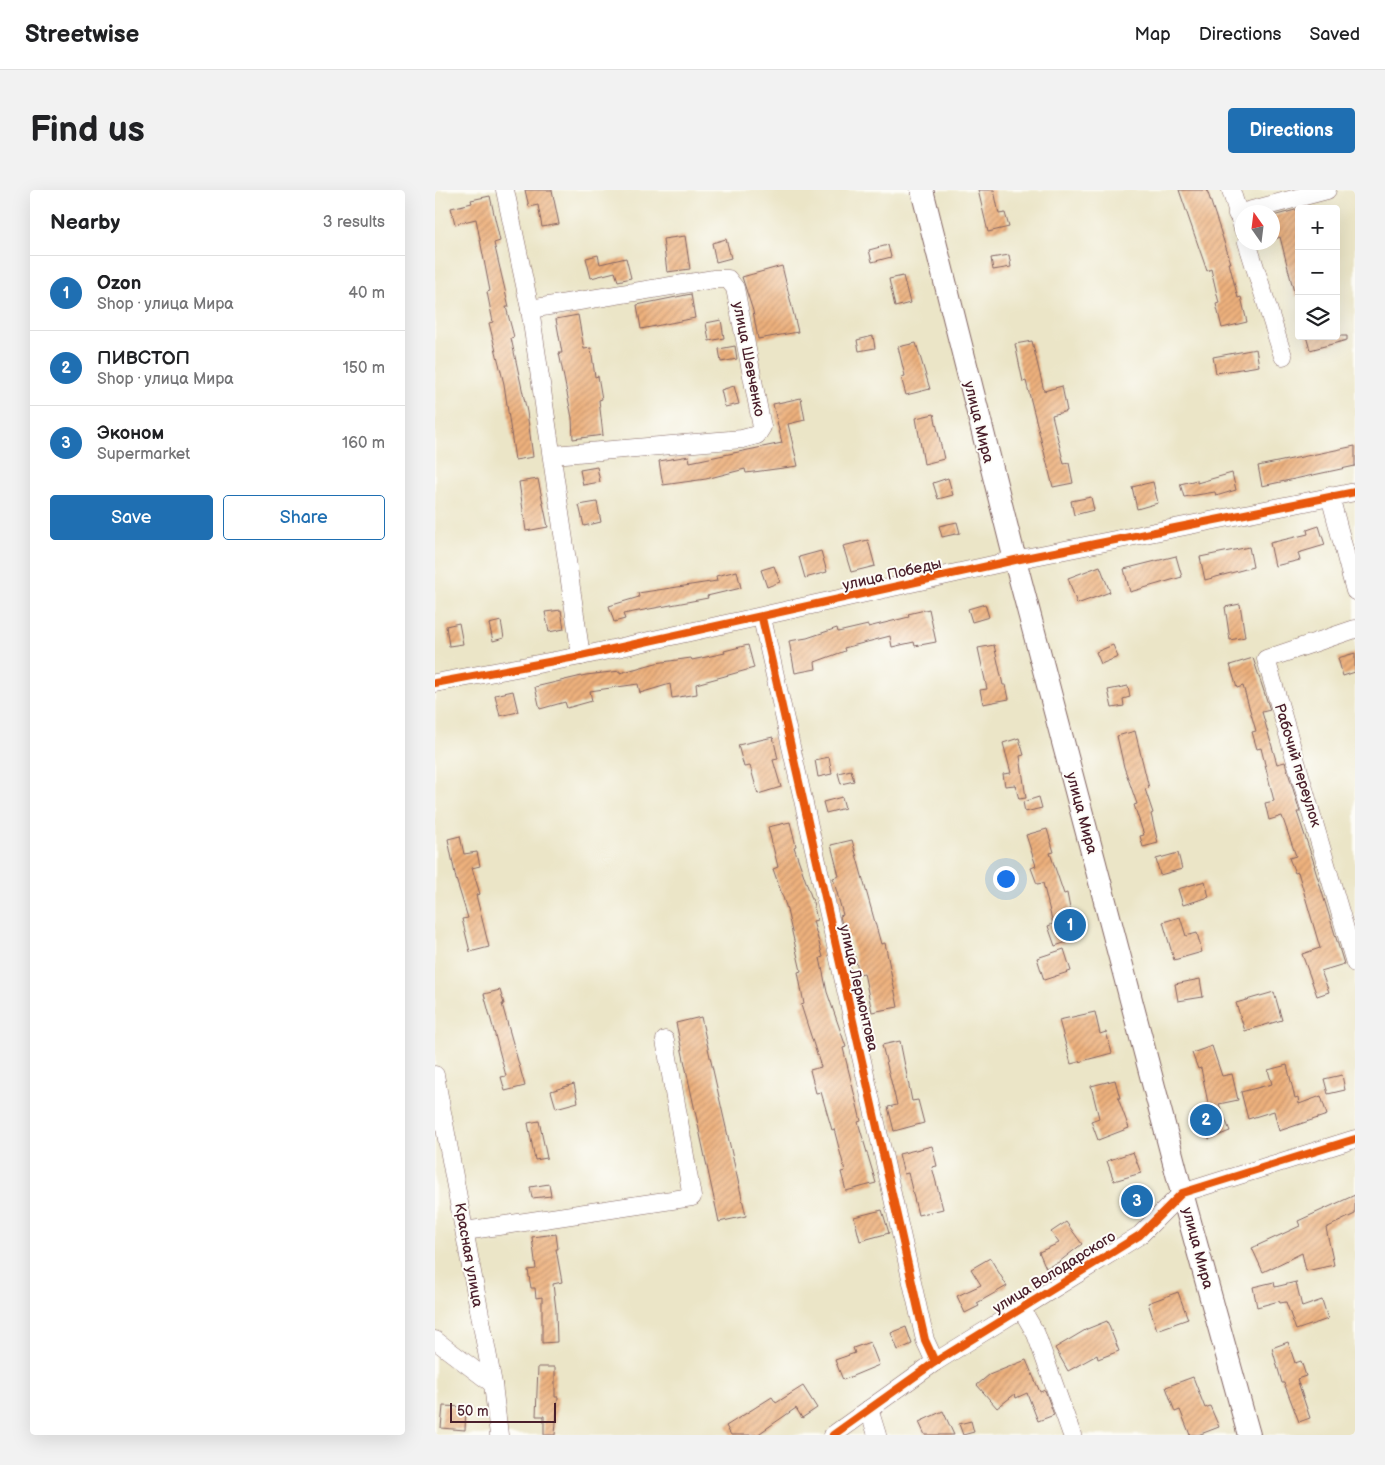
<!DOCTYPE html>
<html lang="en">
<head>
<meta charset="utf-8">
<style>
  :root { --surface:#fff; --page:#f2f2f2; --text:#202124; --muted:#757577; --line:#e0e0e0; --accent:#1f6fb2 }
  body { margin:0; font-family:"Balsamiq Sans",sans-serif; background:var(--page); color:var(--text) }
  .controls { position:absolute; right:15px; top:15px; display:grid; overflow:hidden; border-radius:5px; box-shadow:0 5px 20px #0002 }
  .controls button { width:45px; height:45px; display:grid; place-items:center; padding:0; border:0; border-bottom:1px solid var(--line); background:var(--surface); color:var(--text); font:25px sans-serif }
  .compass { position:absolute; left:800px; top:15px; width:45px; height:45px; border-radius:50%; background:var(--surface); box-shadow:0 5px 20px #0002; rotate:346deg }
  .scale { position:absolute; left:15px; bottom:12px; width:106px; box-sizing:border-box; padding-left:5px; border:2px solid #4a1f2b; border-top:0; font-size:14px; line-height:18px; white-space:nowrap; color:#4a1f2b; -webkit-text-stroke:4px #fdfcf7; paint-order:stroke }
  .you { position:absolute; left:570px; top:688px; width:18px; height:18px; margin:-12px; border:4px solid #fff; border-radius:50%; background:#1a73e8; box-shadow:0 0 0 8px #1a73e833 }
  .badge { display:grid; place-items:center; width:32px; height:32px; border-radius:50%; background:var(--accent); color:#fff; font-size:16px; font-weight:700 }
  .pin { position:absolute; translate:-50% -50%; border:2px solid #fff; box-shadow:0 1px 5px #0006 }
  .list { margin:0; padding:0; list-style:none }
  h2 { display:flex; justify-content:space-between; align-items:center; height:65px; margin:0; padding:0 20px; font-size:21px }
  h2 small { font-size:16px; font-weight:400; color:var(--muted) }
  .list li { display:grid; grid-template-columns:32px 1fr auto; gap:15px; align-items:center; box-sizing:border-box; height:75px; padding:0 20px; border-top:1px solid var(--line) }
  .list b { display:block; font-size:19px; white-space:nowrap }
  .list p { margin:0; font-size:16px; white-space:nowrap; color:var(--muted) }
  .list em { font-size:16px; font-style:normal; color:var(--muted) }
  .actions { display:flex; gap:10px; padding:15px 20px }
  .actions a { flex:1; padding:11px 0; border:1px solid var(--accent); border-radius:5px; text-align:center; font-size:18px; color:var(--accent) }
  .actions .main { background:var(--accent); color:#fff }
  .icon { flex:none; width:28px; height:28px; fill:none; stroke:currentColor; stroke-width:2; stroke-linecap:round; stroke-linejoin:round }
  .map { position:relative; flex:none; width:920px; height:1245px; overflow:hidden; border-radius:5px }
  header { display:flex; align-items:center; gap:30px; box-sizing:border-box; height:70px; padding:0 25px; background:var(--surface); border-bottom:1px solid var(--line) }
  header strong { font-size:24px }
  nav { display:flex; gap:28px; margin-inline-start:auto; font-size:18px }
  .intro { display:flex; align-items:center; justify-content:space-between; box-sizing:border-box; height:120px; padding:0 30px }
  h1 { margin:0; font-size:35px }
  .button { padding:12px 22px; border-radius:5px; background:var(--accent); color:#fff; font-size:18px; font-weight:700 }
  main { display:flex; gap:30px; padding:0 30px }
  aside { flex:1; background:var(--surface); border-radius:5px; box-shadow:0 5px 20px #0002 }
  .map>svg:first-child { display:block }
  .building { fill:url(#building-hatch) }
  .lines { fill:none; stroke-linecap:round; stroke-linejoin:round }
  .minor-casing { stroke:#826462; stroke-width:19 }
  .major-casing { stroke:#826462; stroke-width:24 }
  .minor { stroke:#fff; stroke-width:18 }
  .major { stroke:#fff; stroke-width:22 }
  .cycleway-casing { stroke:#fdfcf7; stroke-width:11 }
  .cycleway { stroke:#e8590c; stroke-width:8 }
  .labels { text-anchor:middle; stroke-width:4; stroke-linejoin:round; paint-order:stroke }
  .street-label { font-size:15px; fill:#4a1f2b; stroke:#fdfcf7 }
</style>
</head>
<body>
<header>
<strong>Streetwise</strong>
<nav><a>Map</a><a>Directions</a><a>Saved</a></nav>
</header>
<div class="intro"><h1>Find us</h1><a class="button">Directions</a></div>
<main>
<aside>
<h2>Nearby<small>3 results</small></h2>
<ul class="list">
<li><span class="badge">1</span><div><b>Ozon</b><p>Shop · улица Мира</p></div><em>40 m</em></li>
<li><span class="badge">2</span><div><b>ПИВСТОП</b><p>Shop · улица Мира</p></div><em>150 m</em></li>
<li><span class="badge">3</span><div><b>Эконом</b><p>Supermarket</p></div><em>160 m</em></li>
</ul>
<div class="actions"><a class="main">Save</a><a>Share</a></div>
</aside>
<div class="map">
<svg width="920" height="1245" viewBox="0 0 920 1245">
  <defs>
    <pattern id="building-hatch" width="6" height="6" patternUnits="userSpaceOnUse" patternTransform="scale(1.25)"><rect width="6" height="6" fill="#edb17d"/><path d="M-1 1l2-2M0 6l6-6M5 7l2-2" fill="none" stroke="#c28f67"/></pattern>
  </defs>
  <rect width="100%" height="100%" fill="#fdfcf7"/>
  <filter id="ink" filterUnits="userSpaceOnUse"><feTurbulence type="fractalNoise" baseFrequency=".02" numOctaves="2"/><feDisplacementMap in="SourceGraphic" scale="10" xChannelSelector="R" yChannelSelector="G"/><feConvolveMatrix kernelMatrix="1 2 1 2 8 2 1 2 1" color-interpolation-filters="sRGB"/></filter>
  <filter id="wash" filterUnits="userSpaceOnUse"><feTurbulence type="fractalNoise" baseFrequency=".0096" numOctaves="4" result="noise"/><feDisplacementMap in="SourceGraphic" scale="20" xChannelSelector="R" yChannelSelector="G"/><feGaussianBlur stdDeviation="1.12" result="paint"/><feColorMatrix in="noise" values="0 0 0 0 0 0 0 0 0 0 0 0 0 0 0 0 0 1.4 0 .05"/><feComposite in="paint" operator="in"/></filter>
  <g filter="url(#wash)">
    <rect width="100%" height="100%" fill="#ebe5c7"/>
    <g id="blocks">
      <g class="building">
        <polygon points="90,0 117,0 124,34 107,37 103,15 94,17"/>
        <polygon points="543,0 559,0 564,24 570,23 574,37 553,42"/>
        <polygon points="744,0 772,0 796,73 794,73 803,108 806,107 812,132 787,138 781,114 784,113 776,79 772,81"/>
        <polygon points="55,6 65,51 59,53 74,117 71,117 79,147 76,148 92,222 98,267 80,270 69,194 54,133 58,132 52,102 55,101 41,29 20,34 16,18 37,13 36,10"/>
        <polygon points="864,19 864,106 860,106 845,47 840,49 838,41 838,26"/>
        <polygon points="250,46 255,79 232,82 228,49"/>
        <polygon points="291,49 296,68 281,72 277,53"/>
        <polygon points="453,55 456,67 437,72 434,60"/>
        <polygon points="163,65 165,74 191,68 196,88 183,91 180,82 156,88 151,68"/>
        <polygon points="574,65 576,77 558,80 556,68"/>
        <polygon points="347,76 363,142 323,149 318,121 307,87"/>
        <polygon points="468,86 475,113 460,117 454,89"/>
        <polygon points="256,104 260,128 206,139 202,115"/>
        <polygon points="143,125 149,159 156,158 160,187 163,186 167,209 164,210 168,245 138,249 137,228 124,163 127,163 121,129"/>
        <polygon points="286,130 289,148 274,151 271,133"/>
        <polygon points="438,146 440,158 424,161 422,150"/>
        <polygon points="871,146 912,146 912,150 875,160"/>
        <polygon points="597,151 609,201 627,196 632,221 617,225 629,274 634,273 638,293 618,297 591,191 588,192 580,154"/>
        <polygon points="481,153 495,199 471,205 466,187 470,186 463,157"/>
        <polygon points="300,156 302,169 286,172 284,159"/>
        <polygon points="821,159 824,176 781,183 778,167"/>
        <polygon points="299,196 304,214 290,217 286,200"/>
        <polygon points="366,208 370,230 353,234 363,276 311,283 310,279 271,289 228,295 224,271 254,266 255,272 347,253 338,214"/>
        <polygon points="499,224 509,269 489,274 481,228"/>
        <polygon points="920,256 920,276 827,296 823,276"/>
        <polygon points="162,277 165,292 148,295 145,280"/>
        <polygon points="797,283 801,300 781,306 780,302 749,307 745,294 762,290 762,293"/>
        <polygon points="513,288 518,305 503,309 498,293"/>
        <polygon points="103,289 113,337 91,341 84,292"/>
        <polygon points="718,292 723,313 702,319 697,297"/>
        <polygon points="656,307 659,320 639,325 636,311"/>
        <polygon points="162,312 166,332 149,336 144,315"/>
        <polygon points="522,332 525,343 507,347 504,336"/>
        <polygon points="884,336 890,355 863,363 865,370 840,376 835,353 873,344 872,340"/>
        <polygon points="433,350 440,376 416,382 408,356"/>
        <polygon points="814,357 818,377 770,390 765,367"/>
        <polygon points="386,361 392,382 370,388 364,367"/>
        <polygon points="741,366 747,387 695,402 689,379"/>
        <polygon points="339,376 345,392 332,397 326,380"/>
        <polygon points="665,376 675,402 642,414 633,388"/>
        <polygon points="302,381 306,398 272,406 273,408 188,424 190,429 179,432 174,416 204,407 203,403 282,391 281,386"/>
        <polygon points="550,414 554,427 537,432 533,419"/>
        <polygon points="805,414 810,447 795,450 790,417"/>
        <polygon points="494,419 501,452 480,456 479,452 457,457 455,446 409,458 410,461 380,472 381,479 360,483 354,451 372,448 402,438 403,442 433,435 433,437 474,427 473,424"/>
        <polygon points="126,420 129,439 114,442 110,422"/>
        <polygon points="66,431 69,448 58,451 54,434"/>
        <polygon points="24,433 28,454 14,456 11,436"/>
        <polygon points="313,455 319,478 261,494 262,504 237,508 235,494 205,503 203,494 155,501 157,511 132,518 130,512 105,519 100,497 151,485 185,481 185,483 221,473 256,468 257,470 290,463 289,461"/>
        <polygon points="559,455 568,495 571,495 574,509 548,514 545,500 552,499 543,458"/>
        <polygon points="678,455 683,467 666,474 661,462"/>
        <polygon points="920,463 920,482 908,486 903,468"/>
        <polygon points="818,468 835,520 827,522 842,574 850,572 865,622 862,622 880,676 879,676 909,774 886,781 894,802 882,806 867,764 885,758 863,682 860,683 854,668 861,666 847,626 834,630 830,613 839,611 826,558 822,559 817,542 821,541 808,496 802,498 795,475"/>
        <polygon points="693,496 695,507 688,509 689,516 677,518 673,500"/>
        <polygon points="78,501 83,522 65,526 60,505"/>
        <polygon points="700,541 714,598 710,599 718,623 716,624 723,653 708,657 705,646 709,645 699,615 702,614 689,577 682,546"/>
        <polygon points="338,547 343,569 338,570 346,597 323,604 315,576 309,577 303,555"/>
        <polygon points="584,548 589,565 585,566 591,608 584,609 580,595 570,596 568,584 576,583 568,553"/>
        <polygon points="394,567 397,584 383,587 380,570"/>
        <polygon points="416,580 419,591 406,594 403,583"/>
        <polygon points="407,607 410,618 391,623 388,612"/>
        <polygon points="604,607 607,618 590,622 588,612"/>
        <polygon points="355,632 361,656 359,657 378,712 382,730 378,731 388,767 385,768 392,802 411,857 408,858 426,931 423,932 441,993 411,1001 406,982 410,981 399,939 397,940 386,902 381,903 375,880 386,877 366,815 369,814 363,782 366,781 351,716 338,679 343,677 333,637"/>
        <polygon points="612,639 619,662 615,663 629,704 632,703 637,729 644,748 620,756 613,736 618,734 608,693 602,694 596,678 601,676 591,645"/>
        <polygon points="25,646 29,664 42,662 45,676 37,678 45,704 41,705 54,757 35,762 27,729 33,728 21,689 13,649"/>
        <polygon points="417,650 446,754 450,753 463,817 437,822 429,783 424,784 415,747 410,749 405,726 408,725 398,688 404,686 396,655"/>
        <polygon points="743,663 747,679 725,685 721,669"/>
        <polygon points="770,691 774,707 748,715 743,699"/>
        <polygon points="745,727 751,746 762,743 767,762 739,770 728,732"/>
        <polygon points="629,759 636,781 609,790 602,768"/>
        <polygon points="765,789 768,807 743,811 740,794"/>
        <polygon points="65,800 69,814 67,814 90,896 70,901 66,887 71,886 49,804"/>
        <polygon points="839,802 847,830 810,841 801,813"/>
        <polygon points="660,822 665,844 671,842 677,863 636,874 624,830"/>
        <polygon points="266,827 311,1026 284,1032 241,833"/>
        <polygon points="465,851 477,911 483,910 489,933 459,941 453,917 462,915 447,855"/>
        <polygon points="777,856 787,886 797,884 803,910 784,914 795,941 774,949 765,927 775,923 766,878 763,879 757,863"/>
        <polygon points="852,875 860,908 863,907 864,914 886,906 892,925 844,941 839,921 813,929 806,902 837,894 833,880"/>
        <polygon points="907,885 910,900 893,904 889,889"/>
        <polygon points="680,890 685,908 683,908 694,938 663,950 656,931 664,928 656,896"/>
        <polygon points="139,894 143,912 121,918 116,901"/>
        <polygon points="104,931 112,968 100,970 93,933"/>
        <polygon points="497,956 502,976 497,977 508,1019 483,1025 473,983 469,984 464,964"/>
        <polygon points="698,962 706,983 679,991 672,971"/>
        <polygon points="114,994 116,1006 97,1008 95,997"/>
        <polygon points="920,1005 920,1024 891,1038 899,1075 871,1081 867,1063 828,1082 817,1058 865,1036 863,1031"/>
        <polygon points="447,1020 454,1043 425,1051 419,1027"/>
        <polygon points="631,1032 647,1054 624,1072 611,1078 604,1062 624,1053 616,1042"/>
        <polygon points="121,1044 123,1059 121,1059 127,1092 118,1094 121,1120 122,1152 107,1153 107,1107 101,1108 100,1098 96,1098 93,1080 101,1079 97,1047"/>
        <polygon points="555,1068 572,1096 542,1113 544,1116 530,1123 522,1106 546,1095 536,1079"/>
        <polygon points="839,1092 840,1097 861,1092 867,1117 887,1110 893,1129 861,1140 851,1112 845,1113 844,1111 822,1117 818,1097"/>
        <polygon points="743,1102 753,1129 722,1140 713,1113"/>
        <polygon points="672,1131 684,1161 663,1169 662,1165 633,1181 620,1158 652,1139"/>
        <polygon points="471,1137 477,1154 463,1160 456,1143"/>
        <polygon points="435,1152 444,1175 408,1190 400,1170 420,1163 418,1158"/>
        <polygon points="853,1152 860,1173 866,1171 871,1186 862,1189 875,1228 864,1232 849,1193 847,1193 837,1158"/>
        <polygon points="591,1170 605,1202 610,1200 619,1225 603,1231 592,1203 581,1208 580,1204 562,1218 542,1195 554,1185"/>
        <polygon points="103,1177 120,1177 120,1207 123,1207 120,1245 109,1245 109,1226 101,1226"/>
        <polygon points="758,1187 770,1218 775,1216 784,1237 763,1245 755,1245 745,1220 740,1222 731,1197"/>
        <polygon points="368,1196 382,1218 367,1228 361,1218 322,1245 296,1245 291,1236 337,1207 341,1213"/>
        <polygon points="8,1216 31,1217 30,1240 6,1238"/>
        <polygon points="508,1221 519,1245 490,1245 484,1232"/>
        <polygon points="536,1231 539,1242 528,1245 524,1234"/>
      </g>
    </g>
  </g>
  <g filter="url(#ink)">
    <use href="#blocks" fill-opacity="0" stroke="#826462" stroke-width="1"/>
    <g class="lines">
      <defs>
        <g id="minor">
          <polyline points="70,0 95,119 146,466"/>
          <polyline points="796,0 808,39"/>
          <polyline points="802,24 892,0"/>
          <polyline points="812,52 848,166"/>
          <polyline points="95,119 279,89 293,89 300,98 327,237 322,245 307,249 118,265"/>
          <polyline points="895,306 920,401"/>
          <polyline points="327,428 490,1150 500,1172"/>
          <polyline points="920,439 831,469 920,773"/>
          <polyline points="0,493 146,466 580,370 920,302"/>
          <polyline points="0,885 58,1194 64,1245"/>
          <polyline points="30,1041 257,1007 230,850"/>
          <polyline points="586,1118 601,1144 637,1245"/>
          <polyline points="0,1150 58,1194"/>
          <polyline points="434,1219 442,1245"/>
          <polyline points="398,1245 500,1172 705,1045 747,1003 920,949"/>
        </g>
        <polyline id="major" points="487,0 580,370 747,1003 814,1245"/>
      </defs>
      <use href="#minor" class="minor-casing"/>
      <use href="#major" class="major-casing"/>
      <use href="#minor" class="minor"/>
      <use href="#major" class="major"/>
      <defs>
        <g id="cycleway">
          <polyline points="327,428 490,1150 500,1172"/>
          <polyline points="0,493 146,466 580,370 920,302"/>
          <polyline points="398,1245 500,1172 705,1045 747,1003 920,949"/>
        </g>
      </defs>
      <use href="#cycleway" class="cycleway-casing"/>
      <use href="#cycleway" class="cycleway"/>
    </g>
  </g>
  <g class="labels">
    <g class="street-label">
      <text transform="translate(314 169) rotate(79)" y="5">улица Шевченко</text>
      <text transform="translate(544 232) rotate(76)" y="5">улица Мира</text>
      <text transform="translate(457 384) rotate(-13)" y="5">улица Победы</text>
      <text transform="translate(863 575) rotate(73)" y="5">Рабочий переулок</text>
      <text transform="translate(647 623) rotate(75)" y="5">улица Мира</text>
      <text transform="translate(424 798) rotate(77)" y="5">улица Лермонтова</text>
      <text transform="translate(763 1058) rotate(75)" y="5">улица Мира</text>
      <text transform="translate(34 1065) rotate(80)" y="5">Красная улица</text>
      <text transform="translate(619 1082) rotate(-32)" y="5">улица Володарского</text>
    </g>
  </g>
</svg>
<div class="controls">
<button>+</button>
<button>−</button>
<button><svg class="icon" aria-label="layers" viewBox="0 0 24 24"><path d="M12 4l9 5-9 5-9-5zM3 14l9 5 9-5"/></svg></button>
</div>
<svg class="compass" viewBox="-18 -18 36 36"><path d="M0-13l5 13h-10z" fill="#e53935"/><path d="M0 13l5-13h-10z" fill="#757577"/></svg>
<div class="scale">50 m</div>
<div class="you"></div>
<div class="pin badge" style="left:635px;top:735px">1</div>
<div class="pin badge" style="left:771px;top:930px">2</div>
<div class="pin badge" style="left:702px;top:1011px">3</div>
</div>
</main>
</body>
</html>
